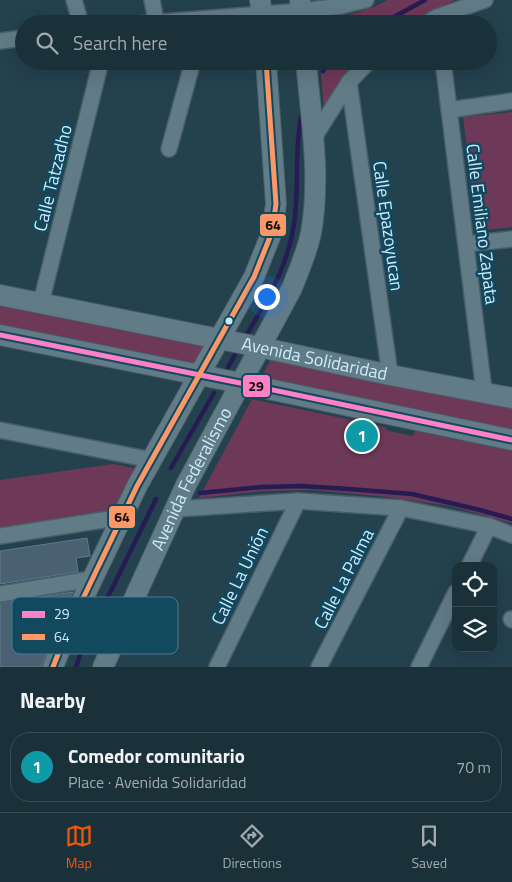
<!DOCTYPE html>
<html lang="en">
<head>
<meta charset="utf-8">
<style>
  :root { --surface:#1b313a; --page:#283d45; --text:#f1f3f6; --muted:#a0a9af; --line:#394c54; --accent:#ea580c }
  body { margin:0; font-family:"Titillium Web",sans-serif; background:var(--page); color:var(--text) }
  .controls { position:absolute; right:15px; bottom:15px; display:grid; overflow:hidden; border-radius:10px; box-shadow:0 5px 20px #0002 }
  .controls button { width:45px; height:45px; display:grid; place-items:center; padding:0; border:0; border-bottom:1px solid var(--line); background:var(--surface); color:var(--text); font:25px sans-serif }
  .you { position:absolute; left:266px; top:296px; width:18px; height:18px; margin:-12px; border:4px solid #fff; border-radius:50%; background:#1a73e8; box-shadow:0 0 0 8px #1a73e833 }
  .badge { display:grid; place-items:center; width:32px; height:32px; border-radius:50%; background:var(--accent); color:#fff; font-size:16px; font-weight:700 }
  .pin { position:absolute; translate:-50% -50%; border:2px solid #fff; box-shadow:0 1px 5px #0006 }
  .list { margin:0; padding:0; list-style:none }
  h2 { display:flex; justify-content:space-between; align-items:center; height:65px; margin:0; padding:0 20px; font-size:21px }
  h2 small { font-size:16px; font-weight:400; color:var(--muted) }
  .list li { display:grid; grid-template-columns:32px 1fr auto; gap:15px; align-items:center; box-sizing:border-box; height:70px; margin:0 10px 10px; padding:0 10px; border:1px solid var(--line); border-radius:20px }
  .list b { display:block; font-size:19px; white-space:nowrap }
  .list p { margin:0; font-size:16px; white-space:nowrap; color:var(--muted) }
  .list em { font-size:16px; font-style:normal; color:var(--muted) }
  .icon { flex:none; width:28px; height:28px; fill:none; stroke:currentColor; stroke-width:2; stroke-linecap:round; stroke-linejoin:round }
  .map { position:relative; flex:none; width:512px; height:667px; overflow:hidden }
  .search { position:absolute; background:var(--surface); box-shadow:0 5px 20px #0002; left:15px; right:15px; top:15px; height:55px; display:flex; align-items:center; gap:12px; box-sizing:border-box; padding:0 18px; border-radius:28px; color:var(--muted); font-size:19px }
  .sheet { height:145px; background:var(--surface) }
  nav { display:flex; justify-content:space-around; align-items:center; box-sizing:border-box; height:70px; border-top:1px solid var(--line); background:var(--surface); font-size:14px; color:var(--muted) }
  nav a { display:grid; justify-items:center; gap:2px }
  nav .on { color:var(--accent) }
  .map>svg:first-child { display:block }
  .green { fill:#6e3858 }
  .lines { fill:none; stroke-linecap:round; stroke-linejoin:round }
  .stream { stroke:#271b54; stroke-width:4.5 }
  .building { fill:#496172; stroke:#637887 }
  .street-casing { stroke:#485f69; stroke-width:18 }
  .secondary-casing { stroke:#485f69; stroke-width:22 }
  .street { stroke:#627c87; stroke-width:15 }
  .secondary { stroke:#627c87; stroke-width:20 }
  .bus-1-casing { stroke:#12495f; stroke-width:9 }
  .bus-2-casing { stroke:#12495f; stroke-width:9 }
  .bus-1 { stroke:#ff80c5; stroke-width:5 }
  .bus-2 { stroke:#fc9868; stroke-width:5 }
  .bus-dot { fill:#cbecfc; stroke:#12495f; stroke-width:2 }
  .labels { text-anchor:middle; stroke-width:5; stroke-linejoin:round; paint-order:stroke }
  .street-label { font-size:18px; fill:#cbecfc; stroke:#12495f }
  .key { fill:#12495f; stroke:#4a7a8e; stroke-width:1 }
  .key-label { font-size:14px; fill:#cbecfc }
  .line-badge { stroke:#12495f; stroke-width:2 }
  .pale-badge-label { font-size:14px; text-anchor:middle; font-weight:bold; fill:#111 }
</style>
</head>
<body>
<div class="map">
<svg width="512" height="667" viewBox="0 0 512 667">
  <rect width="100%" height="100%" fill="#24414e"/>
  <g class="green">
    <path d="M388,0H455L403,24H317L316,19C345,17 362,13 388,0Z"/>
    <polygon points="320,61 359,61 324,110"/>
    <polygon points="512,112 512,227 477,231 463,117"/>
    <polygon points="0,302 210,345 196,367 0,327"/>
    <polygon points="272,357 512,406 512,431 260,380"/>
    <polygon points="252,399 384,427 389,431 413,436 415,431 512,451 512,523 450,506 388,497 313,490 264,491 199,498"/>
    <polygon points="113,464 138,469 117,511 0,528 0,480"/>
  </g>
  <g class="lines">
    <g class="stream">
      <polyline points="381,24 425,0"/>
      <polyline points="323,71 330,61"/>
      <path d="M246,336C269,296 290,264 295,216C299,180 294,145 303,109"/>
      <polyline points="225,373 238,349"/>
      <polyline points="171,468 214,393"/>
      <polyline points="200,493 262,487 301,486 349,489 412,494 480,510 512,519"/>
      <polyline points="76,667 81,652 156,499"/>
    </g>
  </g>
  <g class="building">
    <polygon points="350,425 375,429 376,438 371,443 370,448 356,446 357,442 347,441"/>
    <polygon points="87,538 90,556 76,558 78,572 0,584 0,551"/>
    <polygon points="73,592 55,630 41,667 0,667 0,603"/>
  </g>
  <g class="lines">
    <defs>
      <g id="street">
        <polyline points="74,0 81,24"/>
        <polyline points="152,0 156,21"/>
        <polyline points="137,24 302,11 341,6 366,0"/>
        <polyline points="425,24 437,17 485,0"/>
        <polyline points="0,41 24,38"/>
        <polyline points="443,61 484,391"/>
        <polyline points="349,82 390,375"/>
        <polyline points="449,110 512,101"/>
        <polyline points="313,139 349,82 369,61"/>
        <polyline points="169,149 193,61"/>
        <polyline points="466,244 512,239"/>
        <polyline points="41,303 101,61"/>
        <polyline points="0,430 152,460"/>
        <polyline points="176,509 298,501 401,508 489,526 512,535"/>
        <polyline points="0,536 122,517"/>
        <polyline points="469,566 489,526"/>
        <polyline points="0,594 92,579"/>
        <polyline points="511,619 512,620"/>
        <polyline points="217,667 298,501"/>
        <polyline points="319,667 401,508"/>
        <polyline points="419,667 456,592"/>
      </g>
      <g id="secondary">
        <polyline points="260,0 263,24"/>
        <polyline points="300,0 303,24"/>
        <path id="s1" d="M0,295L259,347L390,375L512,398"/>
        <polyline points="0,335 240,383 512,440"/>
        <polyline points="53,667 66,634 137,486 254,277 272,232 276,204 266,61"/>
        <path id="s2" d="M103,667L186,485L292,288C299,270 307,252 311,233C321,177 311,118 306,61"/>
      </g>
    </defs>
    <use href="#street" class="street-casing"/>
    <use href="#secondary" class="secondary-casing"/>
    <use href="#street" class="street"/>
    <use href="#secondary" class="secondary"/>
    <defs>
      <polyline id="bus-1" points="0,335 240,383 512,440"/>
      <polyline id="bus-2" points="53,667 66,634 137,486 254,277 272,232 276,204 266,61"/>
    </defs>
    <use href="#bus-1" class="bus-1-casing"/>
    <use href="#bus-2" class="bus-2-casing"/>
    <use href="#bus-1" class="bus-1"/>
    <use href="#bus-2" class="bus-2"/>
  </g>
  <circle class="bus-dot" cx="229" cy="321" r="4.5"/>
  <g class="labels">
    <g class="street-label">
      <text transform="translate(53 178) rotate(-76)" y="6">Calle Tatzadho</text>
      <text transform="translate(482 224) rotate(83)" y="6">Calle Emiliano Zapata</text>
      <text transform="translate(388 226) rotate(82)" y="6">Calle Epazoyucan</text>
      <text dy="6" stroke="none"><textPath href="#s1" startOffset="321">Avenida Solidaridad</textPath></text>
      <text dy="6" stroke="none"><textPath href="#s2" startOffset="208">Avenida Federalismo</textPath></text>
      <text transform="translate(240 576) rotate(-64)" y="6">Calle La Unión</text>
      <text transform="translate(344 579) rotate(-63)" y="6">Calle La Palma</text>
    </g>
  </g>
  <rect x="12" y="597" width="166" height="57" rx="8" class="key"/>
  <rect x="22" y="611" width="23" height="7" fill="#ff80c5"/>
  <rect x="22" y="634" width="23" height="6" fill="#fc9868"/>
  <g class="key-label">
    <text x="54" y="619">29</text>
    <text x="54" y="642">64</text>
  </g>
  <g class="line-badge">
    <rect x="259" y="213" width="28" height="24" rx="5" fill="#fc9868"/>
    <rect x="242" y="374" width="29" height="24" rx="5" fill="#ff80c5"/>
    <rect x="108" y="505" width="28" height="24" rx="5" fill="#fc9868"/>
  </g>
  <g class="pale-badge-label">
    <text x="273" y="230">64</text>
    <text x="256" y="391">29</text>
    <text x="122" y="522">64</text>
  </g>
</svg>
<div class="controls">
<button><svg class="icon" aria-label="locate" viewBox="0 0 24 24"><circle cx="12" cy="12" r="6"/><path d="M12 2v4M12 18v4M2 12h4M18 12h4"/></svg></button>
<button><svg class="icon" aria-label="layers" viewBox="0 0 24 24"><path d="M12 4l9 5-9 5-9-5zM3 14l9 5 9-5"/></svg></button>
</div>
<div class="you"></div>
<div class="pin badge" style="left:362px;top:436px;background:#0f9aa8">1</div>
<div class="search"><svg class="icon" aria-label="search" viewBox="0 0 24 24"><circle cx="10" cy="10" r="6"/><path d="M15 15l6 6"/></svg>Search here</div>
</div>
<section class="sheet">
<h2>Nearby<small></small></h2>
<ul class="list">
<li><span class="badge" style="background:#0f9aa8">1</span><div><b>Comedor comunitario</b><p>Place · Avenida Solidaridad</p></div><em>70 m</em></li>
</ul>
</section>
<nav>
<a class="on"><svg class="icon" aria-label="map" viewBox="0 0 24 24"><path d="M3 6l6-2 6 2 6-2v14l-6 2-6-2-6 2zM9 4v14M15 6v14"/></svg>Map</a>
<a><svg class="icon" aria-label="directions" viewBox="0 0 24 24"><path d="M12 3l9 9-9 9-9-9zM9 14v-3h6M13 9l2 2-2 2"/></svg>Directions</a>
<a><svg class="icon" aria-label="saved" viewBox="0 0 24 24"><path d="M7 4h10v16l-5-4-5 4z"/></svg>Saved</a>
</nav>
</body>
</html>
